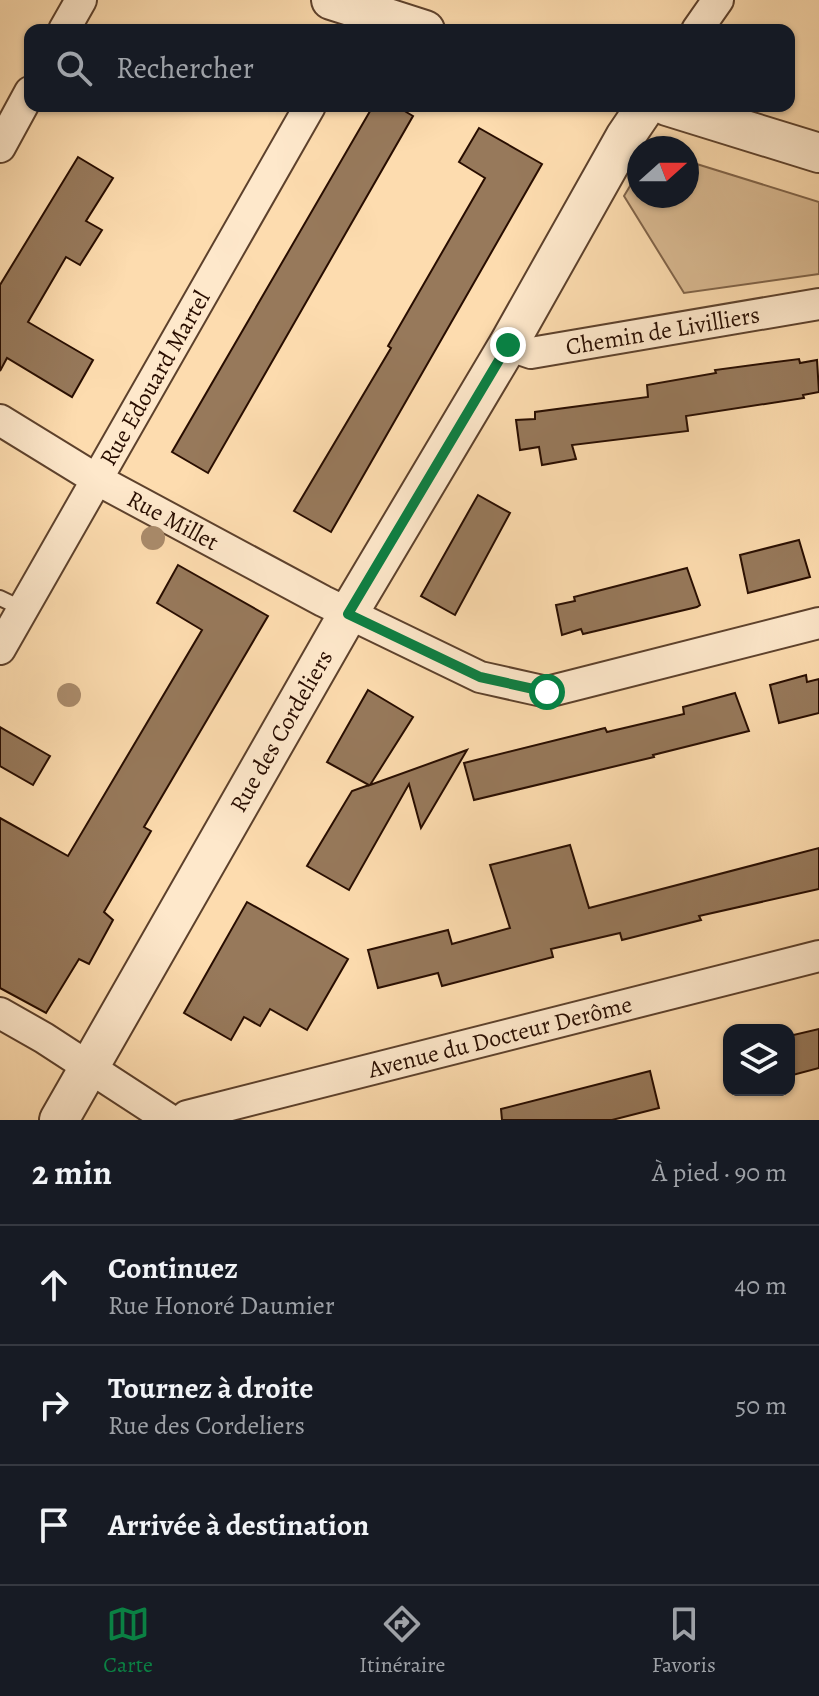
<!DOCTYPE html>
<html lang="fr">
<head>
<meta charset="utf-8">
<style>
  :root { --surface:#171b24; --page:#20242c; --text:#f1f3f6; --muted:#9ea1a6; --line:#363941; --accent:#0b8043 }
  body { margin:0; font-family:Alegreya,serif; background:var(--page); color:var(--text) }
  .controls { position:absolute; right:24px; bottom:24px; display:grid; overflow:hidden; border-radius:16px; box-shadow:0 2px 6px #0004 }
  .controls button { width:72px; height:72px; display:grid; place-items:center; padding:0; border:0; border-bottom:2px solid var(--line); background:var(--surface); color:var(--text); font:40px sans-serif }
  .compass { position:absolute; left:627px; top:136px; width:72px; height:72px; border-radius:50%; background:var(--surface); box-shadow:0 2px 6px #0004; rotate:69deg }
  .stop { position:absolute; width:24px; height:24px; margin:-18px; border:6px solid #0b8043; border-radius:50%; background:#fff }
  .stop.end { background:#0b8043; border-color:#fff; box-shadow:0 2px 8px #0008 }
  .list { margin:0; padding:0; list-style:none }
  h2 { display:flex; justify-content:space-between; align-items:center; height:104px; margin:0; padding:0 32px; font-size:34px }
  h2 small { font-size:26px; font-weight:400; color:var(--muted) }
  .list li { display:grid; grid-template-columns:52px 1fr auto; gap:24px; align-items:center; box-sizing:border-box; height:120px; padding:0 32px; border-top:2px solid var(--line) }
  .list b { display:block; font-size:30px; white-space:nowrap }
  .list p { margin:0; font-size:26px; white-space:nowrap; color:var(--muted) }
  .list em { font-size:26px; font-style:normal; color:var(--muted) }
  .icon { flex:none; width:44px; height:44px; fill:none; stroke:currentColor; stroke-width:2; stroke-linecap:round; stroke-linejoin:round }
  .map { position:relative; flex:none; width:819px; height:1120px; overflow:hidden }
  .search { position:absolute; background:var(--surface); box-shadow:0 2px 6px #0004; left:24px; right:24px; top:24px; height:88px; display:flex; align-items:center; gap:20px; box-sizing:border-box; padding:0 28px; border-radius:16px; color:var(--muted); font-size:30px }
  .sheet { height:464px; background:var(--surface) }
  nav { display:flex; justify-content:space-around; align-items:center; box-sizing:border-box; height:112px; border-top:2px solid var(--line); background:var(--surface); font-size:22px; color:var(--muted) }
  nav a { display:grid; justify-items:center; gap:4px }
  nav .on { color:var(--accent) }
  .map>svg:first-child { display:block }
  .green { fill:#d9b991; stroke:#806348; stroke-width:2 }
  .building { fill:#97795b; stroke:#280d00; stroke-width:2 }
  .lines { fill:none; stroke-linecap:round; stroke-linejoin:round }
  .service-casing { stroke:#5d412c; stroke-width:18 }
  .minor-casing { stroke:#5d412c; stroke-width:34 }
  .tertiary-casing { stroke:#5d412c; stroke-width:42 }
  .service { stroke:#fee8cb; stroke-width:14 }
  .minor { stroke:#fee8cb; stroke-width:30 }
  .tertiary { stroke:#fee8cb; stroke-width:38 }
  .tree { fill:#aa8b6b }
  .route { stroke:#0b8043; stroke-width:10 }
  .labels { text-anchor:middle; stroke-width:7; stroke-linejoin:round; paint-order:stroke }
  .street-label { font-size:24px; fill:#280d00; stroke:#fee8cb }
</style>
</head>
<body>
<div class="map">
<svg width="819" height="1120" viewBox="0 0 819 1120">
  <rect width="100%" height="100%" fill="#fddcaf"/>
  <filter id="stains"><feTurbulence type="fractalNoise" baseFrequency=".0025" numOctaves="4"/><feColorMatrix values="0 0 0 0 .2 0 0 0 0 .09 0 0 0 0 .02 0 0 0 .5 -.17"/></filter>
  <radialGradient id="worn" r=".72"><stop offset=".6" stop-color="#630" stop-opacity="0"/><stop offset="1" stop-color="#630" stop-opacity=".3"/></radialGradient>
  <polygon class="green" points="687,161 819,202 819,274 684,293 624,196 639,171 639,196 687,196"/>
  <g class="building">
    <polygon points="373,106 396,106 413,116 208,473 172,452"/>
    <polygon points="479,128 542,164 331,532 294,511 391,348 388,346 485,178 459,162"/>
    <polygon points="78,157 113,178 86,221 102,230 80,265 66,257 28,322 93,360 72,397 7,358 0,371 0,285"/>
    <polygon points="799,359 800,363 817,360 819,392 803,395 804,398 686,416 688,431 572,445 576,459 542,465 539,447 520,450 516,420 535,419 535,412 648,397 647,385 716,373 715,370"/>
    <polygon points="478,495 510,513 455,615 421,596"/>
    <polygon points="799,540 810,577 748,593 740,555"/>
    <polygon points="178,565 268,616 144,827 151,831 104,912 113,920 89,964 79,959 46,1013 0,988 0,818 68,856 202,630 157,603"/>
    <polygon points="687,568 700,605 697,607 583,634 581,629 562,635 556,605 575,601 574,597"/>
    <polygon points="806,675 807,682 819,679 819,713 779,723 770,685"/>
    <polygon points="368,690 413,717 370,785 467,750 421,828 409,784 349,890 307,866 352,791 369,785 327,762"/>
    <polygon points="735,693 749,731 653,755 654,757 474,800 464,763 605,728 607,732 684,714 683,707"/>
    <polygon points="0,727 50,756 33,785 0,766"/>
    <polygon points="570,845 589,908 819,848 819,889 699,916 701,920 622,940 620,933 551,949 553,957 442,986 438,973 378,988 368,950 448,930 452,944 510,928 490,865"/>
    <polygon points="247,902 348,959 307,1030 270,1009 260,1026 244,1017 231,1040 184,1013"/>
    <polygon points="819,1029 819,1068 789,1076 789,1036"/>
    <polygon points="650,1071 659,1108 612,1120 502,1120 501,1109"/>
  </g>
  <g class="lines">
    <defs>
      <polyline id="service" points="0,598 23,609"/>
      <g id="minor">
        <polyline points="64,30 81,0"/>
        <polyline points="697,30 718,0"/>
        <polyline points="0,147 30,92"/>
        <path id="s1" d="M508,345L531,353L819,304"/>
        <path id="s2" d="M0,420L96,479L323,601L480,677L547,692L819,623"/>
        <path id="s3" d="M0,649L310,106"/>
        <polyline points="0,1013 44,1038 170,1120"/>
        <path id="s4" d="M184,1120L187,1116L819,956"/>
      </g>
      <g id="tertiary">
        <polyline points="331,0 425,30"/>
        <polyline points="667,106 819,153"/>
        <path id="s5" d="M59,1120L348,614L508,345L625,137L646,106"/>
      </g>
    </defs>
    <use href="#service" class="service-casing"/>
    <use href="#minor" class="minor-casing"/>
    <use href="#tertiary" class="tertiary-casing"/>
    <use href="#service" class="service"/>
    <use href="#minor" class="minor"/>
    <use href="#tertiary" class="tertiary"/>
  </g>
  <g class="tree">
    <circle cx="153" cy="538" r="12"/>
    <circle cx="69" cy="695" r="12"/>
  </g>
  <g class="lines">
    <polyline class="route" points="508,345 348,614 480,677 547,692"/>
  </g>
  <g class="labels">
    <g class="street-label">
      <text dy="8" stroke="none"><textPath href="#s1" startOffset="158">Chemin de Livilliers</textPath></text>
      <text dy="8" stroke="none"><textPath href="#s3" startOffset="312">Rue Edouard Martel</textPath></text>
      <text dy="8" stroke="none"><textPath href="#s2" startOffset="200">Rue Millet</textPath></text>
      <text dy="8" stroke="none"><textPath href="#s5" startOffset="448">Rue des Cordeliers</textPath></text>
      <text dy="8" stroke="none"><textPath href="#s4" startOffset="328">Avenue du Docteur Derôme</textPath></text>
    </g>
  </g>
  <rect width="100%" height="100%" filter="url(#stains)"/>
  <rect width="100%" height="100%" fill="url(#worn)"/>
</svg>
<div class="controls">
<button><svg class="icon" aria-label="layers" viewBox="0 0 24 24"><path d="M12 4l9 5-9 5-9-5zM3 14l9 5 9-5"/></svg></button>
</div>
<svg class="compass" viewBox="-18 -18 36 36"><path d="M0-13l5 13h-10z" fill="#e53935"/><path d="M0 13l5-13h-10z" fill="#9ea1a6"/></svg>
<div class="stop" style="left:547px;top:692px"></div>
<div class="stop end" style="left:508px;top:345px"></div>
<div class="search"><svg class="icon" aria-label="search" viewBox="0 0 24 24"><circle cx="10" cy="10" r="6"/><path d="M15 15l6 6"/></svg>Rechercher</div>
</div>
<section class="sheet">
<h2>2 min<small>À pied · 90 m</small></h2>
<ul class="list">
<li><svg class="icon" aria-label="ahead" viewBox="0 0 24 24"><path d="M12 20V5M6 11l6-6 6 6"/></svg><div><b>Continuez</b><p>Rue Honoré Daumier</p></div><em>40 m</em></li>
<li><svg class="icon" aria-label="right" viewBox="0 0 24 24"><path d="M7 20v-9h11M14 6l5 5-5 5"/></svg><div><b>Tournez à droite</b><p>Rue des Cordeliers</p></div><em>50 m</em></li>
<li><svg class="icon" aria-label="arrive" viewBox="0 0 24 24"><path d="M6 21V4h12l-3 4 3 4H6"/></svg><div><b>Arrivée à destination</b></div></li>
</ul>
</section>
<nav>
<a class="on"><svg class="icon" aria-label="map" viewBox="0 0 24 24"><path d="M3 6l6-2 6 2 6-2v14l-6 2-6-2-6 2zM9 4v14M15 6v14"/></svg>Carte</a>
<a><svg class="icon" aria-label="directions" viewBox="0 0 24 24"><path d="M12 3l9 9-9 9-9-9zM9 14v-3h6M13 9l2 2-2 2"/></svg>Itinéraire</a>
<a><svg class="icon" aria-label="saved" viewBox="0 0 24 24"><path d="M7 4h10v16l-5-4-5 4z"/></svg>Favoris</a>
</nav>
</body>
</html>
